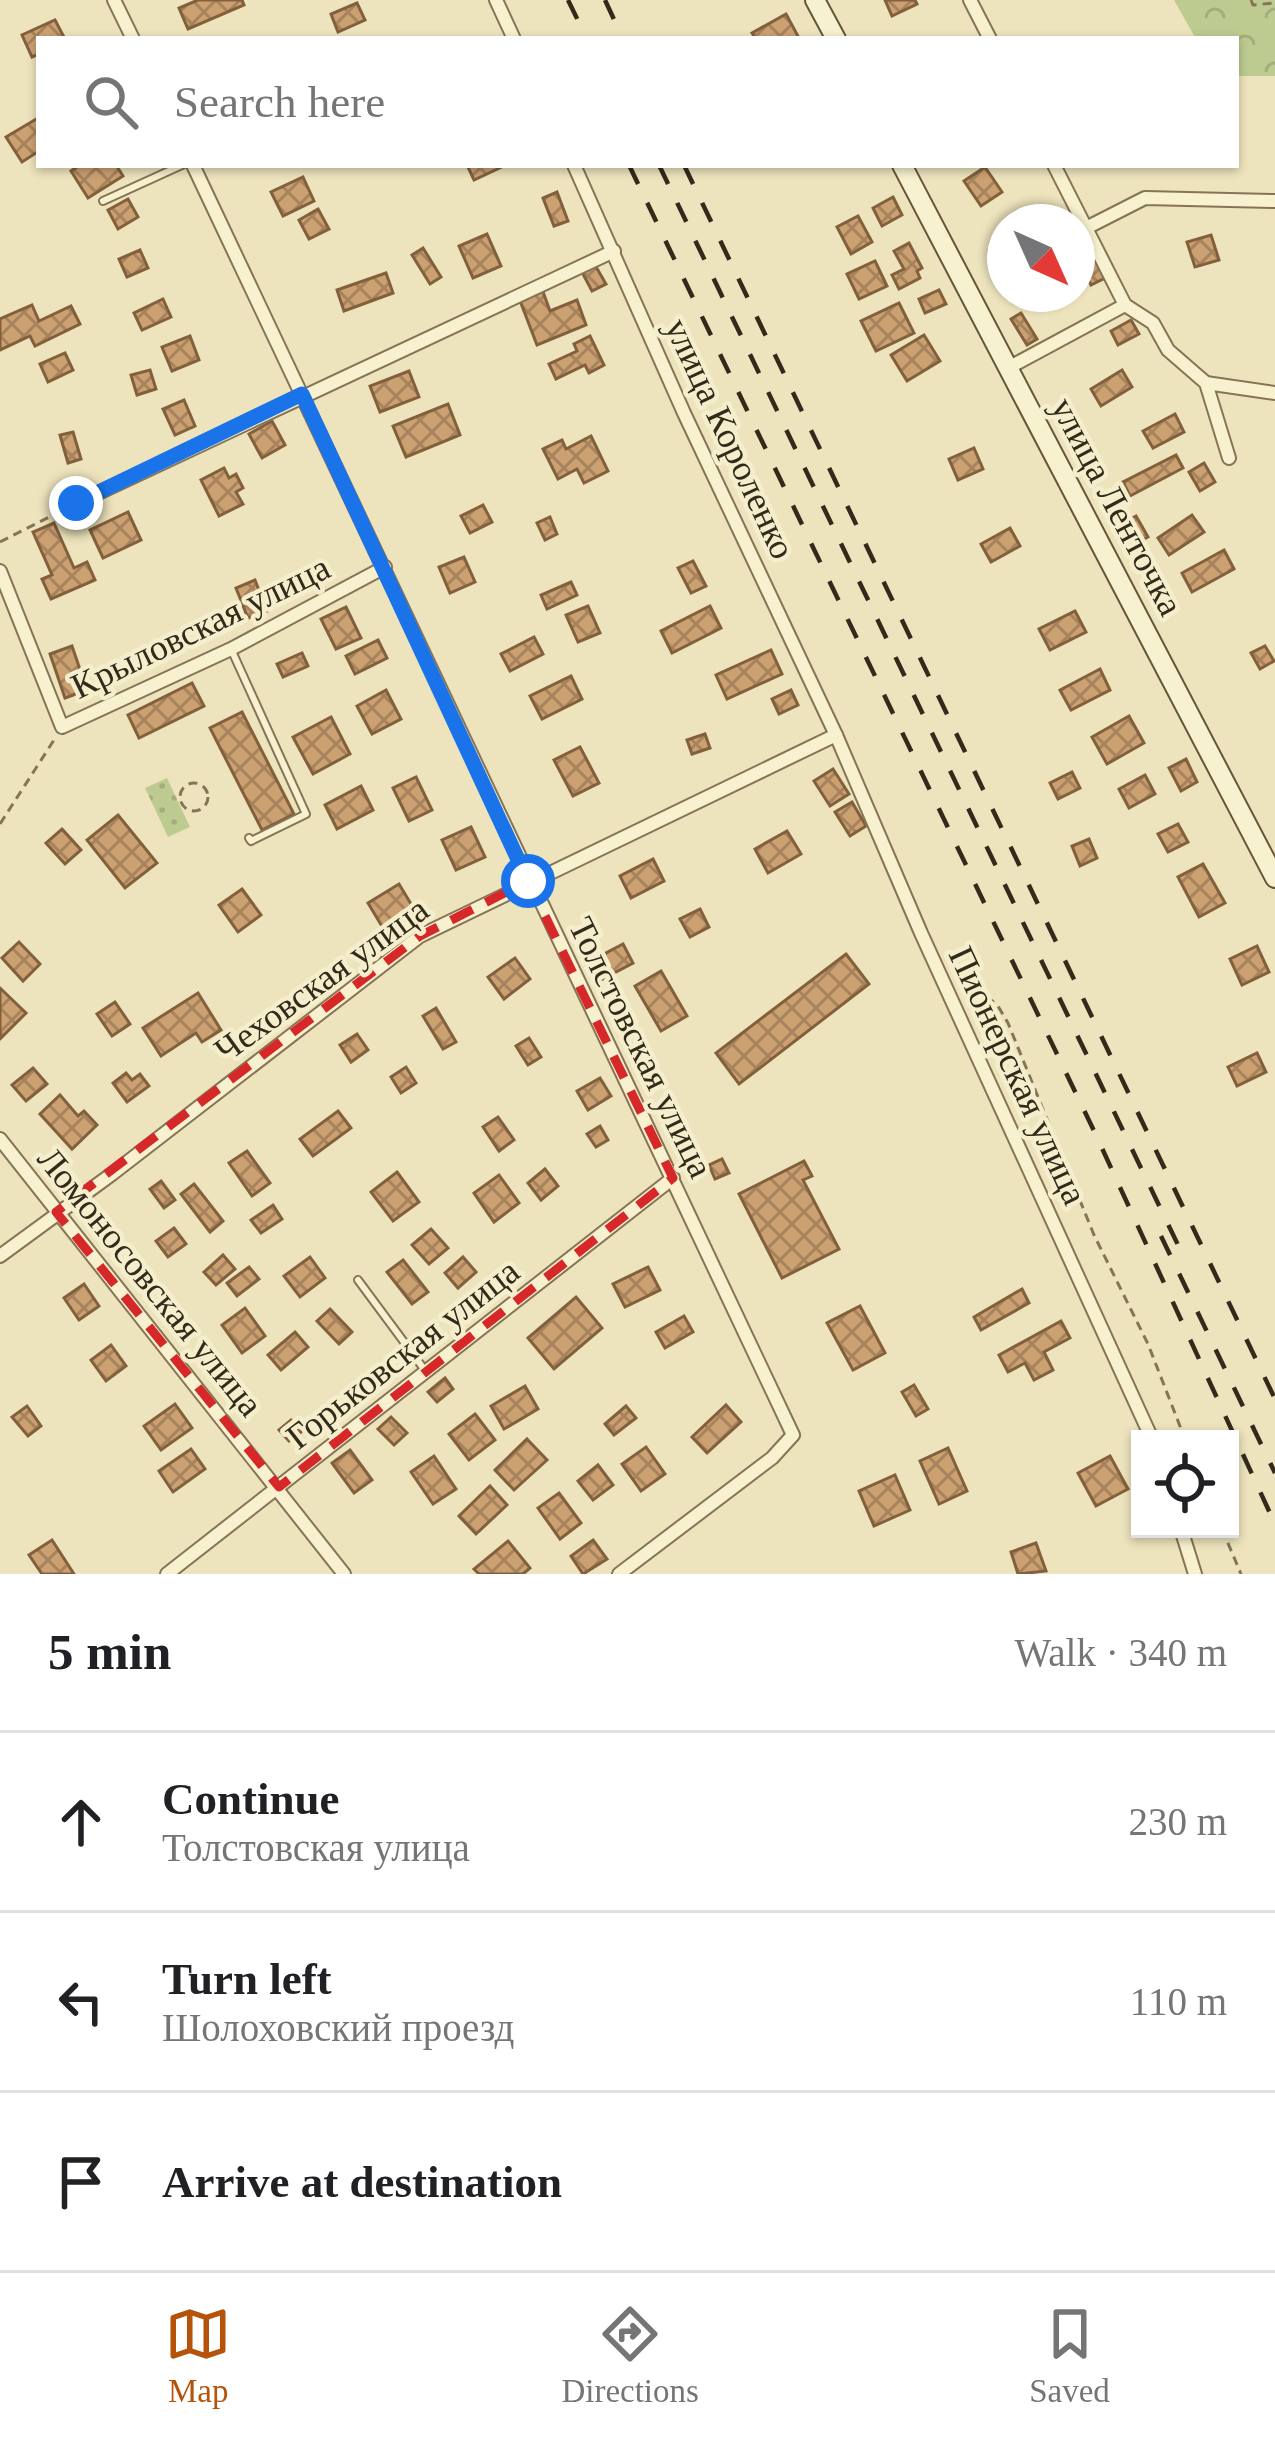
<!DOCTYPE html>
<html lang="en">
<head>
<meta charset="utf-8">
<style>
  :root { --surface:#fff; --page:#f2f2f2; --text:#202124; --muted:#757577; --line:#e0e0e0; --accent:#b45309 }
  body { margin:0; font-family:Georgia,serif; background:var(--page); color:var(--text) }
  .controls { position:absolute; right:36px; bottom:36px; display:grid; overflow:hidden; border-radius:0px; box-shadow:0 3px 9px #0004 }
  .controls button { width:108px; height:108px; display:grid; place-items:center; padding:0; border:0; border-bottom:3px solid var(--line); background:var(--surface); color:var(--text); font:60px sans-serif }
  .compass { position:absolute; left:987px; top:204px; width:108px; height:108px; border-radius:50%; background:var(--surface); box-shadow:0 3px 9px #0004; rotate:135deg }
  .stop { position:absolute; width:36px; height:36px; margin:-27px; border:9px solid #1a73e8; border-radius:50%; background:#fff }
  .stop.end { background:#1a73e8; border-color:#fff; box-shadow:0 3px 12px #0008 }
  .list { margin:0; padding:0; list-style:none }
  h2 { display:flex; justify-content:space-between; align-items:center; height:156px; margin:0; padding:0 48px; font-size:51px }
  h2 small { font-size:39px; font-weight:400; color:var(--muted) }
  .list li { display:grid; grid-template-columns:78px 1fr auto; gap:36px; align-items:center; box-sizing:border-box; height:180px; padding:0 48px; border-top:3px solid var(--line) }
  .list b { display:block; font-size:45px; white-space:nowrap }
  .list p { margin:0; font-size:39px; white-space:nowrap; color:var(--muted) }
  .list em { font-size:39px; font-style:normal; color:var(--muted) }
  .icon { flex:none; width:66px; height:66px; fill:none; stroke:currentColor; stroke-width:2; stroke-linecap:round; stroke-linejoin:round }
  .map { position:relative; flex:none; width:1275px; height:1574px; overflow:hidden }
  .search { position:absolute; background:var(--surface); box-shadow:0 3px 9px #0004; left:36px; right:36px; top:36px; height:132px; display:flex; align-items:center; gap:30px; box-sizing:border-box; padding:0 42px; border-radius:0px; color:var(--muted); font-size:45px }
  .sheet { height:696px; background:var(--surface) }
  nav { display:flex; justify-content:space-around; align-items:center; box-sizing:border-box; height:168px; border-top:3px solid var(--line); background:var(--surface); font-size:33px; color:var(--muted) }
  nav a { display:grid; justify-items:center; gap:6px }
  nav .on { color:var(--accent) }
  .map>svg:first-child { display:block }
  .forest { fill:url(#forest-crowns) }
  .park { fill:url(#park-dots) }
  .building { fill:url(#building-cross-hatch); stroke:#83603c; stroke-width:3 }
  .lines { fill:none; stroke-linecap:round; stroke-linejoin:round }
  .service-casing { stroke:#857456; stroke-width:10 }
  .minor-casing { stroke:#857456; stroke-width:16 }
  .secondary-casing { stroke:#66553a; stroke-width:22 }
  .path { stroke:#857456; stroke-width:3; stroke-dasharray:9 6; stroke-linecap:butt }
  .service { stroke:#f8f1cf; stroke-width:6 }
  .minor { stroke:#f8f1cf; stroke-width:12 }
  .secondary { stroke:#f8f1cf; stroke-width:18 }
  .rail { stroke:#342a1b; stroke-width:4.5; stroke-dasharray:21 21; stroke-linecap:butt }
  .route { stroke:#1a73e8; stroke-width:15 }
  .marked { fill:none; stroke:#d62828; stroke-width:9; stroke-dasharray:24 15; stroke-linejoin:round }
  .labels { text-anchor:middle; stroke-width:9; stroke-linejoin:round; paint-order:stroke }
  .street-label { font-size:36px; fill:#342a1b; stroke:#f5eecc }
</style>
</head>
<body>
<div class="map">
<svg width="1275" height="1574" viewBox="0 0 1275 1574">
  <defs>
    <pattern id="forest-crowns" width="20" height="18" patternUnits="userSpaceOnUse" patternTransform="scale(3)"><rect width="20" height="18" fill="#bdcb91"/><path d="M2 6a3 3 0 1 1 6 0M12 15a3 3 0 1 1 6 0" fill="none" stroke="#a3ae7c"/></pattern>
    <pattern id="park-dots" width="8" height="8" patternUnits="userSpaceOnUse" patternTransform="scale(3)"><rect width="8" height="8" fill="#bdcb91"/><path d="M2 2h.1M6 6h.1" fill="none" stroke="#a3ae7c" stroke-width="1.8" stroke-linecap="round"/></pattern>
    <pattern id="building-cross-hatch" width="8" height="8" patternUnits="userSpaceOnUse" patternTransform="scale(3)"><rect width="8" height="8" fill="#cca172"/><path d="M0 0l8 8M0 8l8-8" fill="none" stroke="#a6835d"/></pattern>
  </defs>
  <rect width="100%" height="100%" fill="#ede4bd"/>
  <polygon class="forest" points="1174,0 1275,0 1275,76 1236,76 1236,39 1196,39"/>
  <polygon class="park" points="167,778 190,827 168,837 145,788"/>
  <g class="building">
    <polygon points="198,0 242,0 244,5 188,29 179,8"/>
    <polygon points="885,0 915,0 917,4 892,16"/>
    <polygon points="357,3 365,20 338,32 331,14"/>
    <polygon points="786,14 799,38 756,39 752,33"/>
    <polygon points="55,20 65,39 39,39 39,54 32,57 22,35"/>
    <polygon points="38,118 39,151 22,162 6,137"/>
    <polygon points="80,165 116,165 123,176 88,198 71,171"/>
    <polygon points="467,165 506,165 474,180"/>
    <polygon points="985,167 1002,192 981,206 964,181"/>
    <polygon points="303,177 314,201 283,216 271,192"/>
    <polygon points="557,192 568,221 554,226 543,198"/>
    <polygon points="893,197 902,215 882,226 873,208"/>
    <polygon points="128,199 138,217 118,229 108,210"/>
    <polygon points="318,209 329,229 309,239 299,220"/>
    <polygon points="858,216 872,242 851,254 837,227"/>
    <polygon points="487,234 501,266 473,278 459,246"/>
    <polygon points="1211,235 1219,260 1195,267 1187,242"/>
    <polygon points="909,243 922,268 917,271 920,278 899,289 892,275 904,269 894,251"/>
    <polygon points="423,248 441,277 430,284 412,255"/>
    <polygon points="140,250 148,268 127,277 119,259"/>
    <polygon points="1005,250 1005,283 990,259"/>
    <polygon points="1091,250 1105,278 1091,285 1077,259"/>
    <polygon points="875,261 887,286 859,299 847,274"/>
    <polygon points="595,265 606,284 592,291 582,272"/>
    <polygon points="386,273 393,293 344,311 337,290"/>
    <polygon points="542,289 550,311 577,300 586,325 537,345 519,298"/>
    <polygon points="939,290 946,304 925,313 919,299"/>
    <polygon points="163,299 171,317 142,330 134,313"/>
    <polygon points="899,303 914,333 876,351 861,321"/>
    <polygon points="32,305 39,321 71,306 80,324 35,346 30,336 0,350 0,319"/>
    <polygon points="1021,313 1037,339 1027,345 1011,319"/>
    <polygon points="1131,320 1139,334 1118,345 1111,331"/>
    <polygon points="924,335 940,361 907,381 891,355"/>
    <polygon points="190,336 199,360 172,371 162,347"/>
    <polygon points="590,336 604,365 589,373 585,365 556,379 549,364 577,351 574,344"/>
    <polygon points="65,353 73,370 48,382 40,364"/>
    <polygon points="150,370 156,389 137,395 131,375"/>
    <polygon points="1122,370 1132,387 1101,406 1091,389"/>
    <polygon points="409,371 419,397 380,412 370,386"/>
    <polygon points="184,400 195,426 175,435 163,409"/>
    <polygon points="448,404 460,435 406,457 393,426"/>
    <polygon points="1175,414 1184,432 1153,448 1143,431"/>
    <polygon points="272,421 285,445 262,458 249,434"/>
    <polygon points="73,432 81,459 68,463 60,435"/>
    <polygon points="591,436 608,471 584,483 577,469 558,479 543,449 562,440 566,449"/>
    <polygon points="974,448 983,469 958,480 949,459"/>
    <polygon points="1176,455 1183,468 1130,496 1123,482"/>
    <polygon points="1204,463 1215,482 1200,491 1189,472"/>
    <polygon points="224,468 229,478 236,474 243,488 236,492 243,504 219,516 201,480"/>
    <polygon points="483,505 492,522 470,533 461,516"/>
    <polygon points="128,512 141,540 103,558 90,530"/>
    <polygon points="1192,515 1204,532 1169,555 1158,538"/>
    <polygon points="1136,516 1148,537 1133,545 1122,524"/>
    <polygon points="550,517 557,534 545,540 537,523"/>
    <polygon points="54,523 74,568 87,562 95,580 51,599 42,579 52,575 33,532"/>
    <polygon points="1010,528 1020,546 991,562 981,544"/>
    <polygon points="1224,550 1234,569 1192,592 1182,573"/>
    <polygon points="464,557 475,582 450,593 439,567"/>
    <polygon points="693,561 706,586 691,593 678,568"/>
    <polygon points="255,580 267,611 248,618 236,588"/>
    <polygon points="571,582 577,595 547,609 541,595"/>
    <polygon points="588,606 600,633 578,642 566,615"/>
    <polygon points="710,606 721,628 672,653 661,631"/>
    <polygon points="346,607 361,638 336,649 321,619"/>
    <polygon points="1075,611 1086,632 1050,650 1039,629"/>
    <polygon points="534,637 543,654 510,671 501,654"/>
    <polygon points="378,640 387,658 355,674 346,656"/>
    <polygon points="72,646 87,690 65,698 50,654"/>
    <polygon points="1265,646 1274,661 1260,669 1251,653"/>
    <polygon points="771,650 782,674 727,699 716,675"/>
    <polygon points="302,653 308,666 283,677 277,664"/>
    <polygon points="1100,669 1110,690 1071,710 1060,690"/>
    <polygon points="571,676 582,699 542,719 530,696"/>
    <polygon points="192,683 204,706 139,738 128,715"/>
    <polygon points="386,690 401,719 372,734 357,706"/>
    <polygon points="791,690 798,705 779,714 772,699"/>
    <polygon points="242,712 294,814 262,830 210,728"/>
    <polygon points="1129,716 1144,743 1107,764 1092,737"/>
    <polygon points="331,717 350,754 313,774 293,737"/>
    <polygon points="705,734 710,748 692,754 687,740"/>
    <polygon points="580,747 599,783 573,796 554,760"/>
    <polygon points="1186,759 1197,782 1181,791 1169,768"/>
    <polygon points="833,769 849,794 830,806 814,781"/>
    <polygon points="1072,772 1080,788 1058,799 1050,783"/>
    <polygon points="1145,775 1155,794 1129,808 1119,789"/>
    <polygon points="416,777 432,810 409,821 393,788"/>
    <polygon points="361,786 373,810 337,829 325,805"/>
    <polygon points="852,802 866,826 850,836 835,812"/>
    <polygon points="118,815 157,863 125,888 87,840"/>
    <polygon points="1178,824 1188,842 1168,852 1158,834"/>
    <polygon points="471,827 485,857 456,870 442,840"/>
    <polygon points="62,829 81,850 65,864 46,843"/>
    <polygon points="787,831 801,854 768,873 755,849"/>
    <polygon points="1089,839 1097,858 1080,866 1072,846"/>
    <polygon points="653,859 664,881 631,898 620,876"/>
    <polygon points="1203,864 1225,903 1199,917 1178,877"/>
    <polygon points="399,884 417,914 386,933 368,903"/>
    <polygon points="242,889 261,915 238,932 219,905"/>
    <polygon points="700,909 709,927 690,937 680,919"/>
    <polygon points="19,942 40,964 23,981 2,958"/>
    <polygon points="623,944 633,963 595,983 585,964"/>
    <polygon points="1257,946 1269,972 1242,985 1230,959"/>
    <polygon points="846,954 869,984 739,1084 716,1053"/>
    <polygon points="515,958 530,979 504,999 488,977"/>
    <polygon points="661,971 687,1016 661,1031 635,986"/>
    <polygon points="0,988 26,1013 0,1039"/>
    <polygon points="198,993 221,1030 202,1042 196,1033 161,1056 143,1028"/>
    <polygon points="115,1002 130,1024 112,1036 97,1014"/>
    <polygon points="436,1008 456,1042 443,1049 423,1016"/>
    <polygon points="357,1034 368,1050 351,1062 340,1045"/>
    <polygon points="529,1038 541,1057 528,1065 516,1046"/>
    <polygon points="1257,1053 1266,1072 1237,1086 1228,1067"/>
    <polygon points="406,1067 416,1083 401,1093 391,1077"/>
    <polygon points="33,1068 47,1084 26,1101 12,1085"/>
    <polygon points="126,1073 132,1080 140,1074 149,1086 127,1102 113,1083"/>
    <polygon points="600,1078 611,1096 588,1110 577,1091"/>
    <polygon points="60,1095 78,1116 84,1111 97,1125 72,1149 40,1114"/>
    <polygon points="338,1111 351,1128 313,1156 300,1139"/>
    <polygon points="498,1117 514,1140 499,1151 483,1127"/>
    <polygon points="600,1126 608,1140 596,1147 587,1134"/>
    <polygon points="247,1151 270,1183 252,1196 229,1163"/>
    <polygon points="722,1159 729,1173 715,1179 709,1165"/>
    <polygon points="804,1161 812,1176 803,1180 839,1249 782,1278 739,1194"/>
    <polygon points="545,1169 558,1186 541,1200 528,1183"/>
    <polygon points="397,1172 419,1202 393,1221 371,1192"/>
    <polygon points="499,1175 519,1203 494,1222 474,1193"/>
    <polygon points="161,1181 175,1200 164,1208 150,1189"/>
    <polygon points="194,1184 223,1221 210,1232 181,1194"/>
    <polygon points="273,1205 282,1219 261,1233 251,1220"/>
    <polygon points="174,1228 186,1244 168,1257 156,1241"/>
    <polygon points="431,1229 448,1248 429,1264 412,1245"/>
    <polygon points="223,1255 235,1269 216,1285 204,1272"/>
    <polygon points="310,1257 325,1278 300,1297 284,1276"/>
    <polygon points="463,1257 476,1272 458,1288 445,1273"/>
    <polygon points="403,1260 428,1292 412,1304 387,1272"/>
    <polygon points="249,1267 259,1279 237,1296 227,1283"/>
    <polygon points="648,1267 660,1290 625,1307 613,1284"/>
    <polygon points="84,1284 99,1306 79,1320 64,1298"/>
    <polygon points="1022,1289 1029,1303 981,1330 974,1317"/>
    <polygon points="576,1297 602,1328 554,1369 528,1338"/>
    <polygon points="860,1306 885,1353 853,1370 827,1323"/>
    <polygon points="245,1308 265,1336 242,1353 222,1325"/>
    <polygon points="330,1309 352,1332 339,1344 317,1321"/>
    <polygon points="684,1316 693,1332 665,1348 656,1332"/>
    <polygon points="1061,1321 1070,1338 1044,1352 1053,1370 1034,1380 1025,1363 1008,1372 999,1355"/>
    <polygon points="295,1332 308,1347 281,1370 268,1355"/>
    <polygon points="111,1345 126,1366 106,1381 91,1360"/>
    <polygon points="445,1378 453,1389 437,1402 428,1392"/>
    <polygon points="914,1385 928,1409 916,1416 902,1392"/>
    <polygon points="525,1386 538,1409 504,1429 491,1406"/>
    <polygon points="175,1404 192,1428 161,1450 144,1426"/>
    <polygon points="726,1405 741,1422 707,1453 692,1437"/>
    <polygon points="27,1406 41,1426 28,1436 12,1417"/>
    <polygon points="626,1406 636,1418 614,1435 605,1424"/>
    <polygon points="475,1414 495,1440 469,1460 449,1434"/>
    <polygon points="391,1417 407,1433 394,1445 378,1429"/>
    <polygon points="291,1420 301,1432 289,1441 279,1430"/>
    <polygon points="527,1439 547,1460 514,1490 495,1470"/>
    <polygon points="646,1447 665,1474 641,1491 622,1464"/>
    <polygon points="948,1448 967,1491 939,1504 920,1461"/>
    <polygon points="191,1449 205,1469 173,1492 159,1471"/>
    <polygon points="350,1450 372,1480 354,1493 332,1463"/>
    <polygon points="434,1456 456,1489 433,1504 411,1472"/>
    <polygon points="1110,1456 1128,1489 1096,1506 1078,1473"/>
    <polygon points="598,1465 613,1485 593,1500 578,1481"/>
    <polygon points="895,1475 910,1510 874,1526 859,1491"/>
    <polygon points="490,1486 507,1505 476,1534 459,1516"/>
    <polygon points="559,1493 581,1523 560,1539 538,1508"/>
    <polygon points="52,1540 74,1574 42,1574 29,1555"/>
    <polygon points="593,1540 607,1559 583,1574 571,1556"/>
    <polygon points="508,1541 530,1568 523,1574 479,1574 474,1569"/>
    <polygon points="1036,1543 1046,1571 1018,1574 1011,1552"/>
  </g>
  <g class="lines">
    <defs>
      <g id="service">
        <polyline points="103,201 182,165"/>
        <polyline points="231,649 306,814 251,841 249,838"/>
        <polyline points="358,1280 424,1369"/>
      </g>
      <g id="minor">
        <polyline points="114,0 133,39"/>
        <polyline points="496,0 514,39"/>
        <polyline points="970,0 990,39"/>
        <polyline points="193,165 793,1435 772,1458 619,1574"/>
        <polyline points="574,165 684,413 836,735 921,933 1152,1439"/>
        <polyline points="1054,165 1125,305 1153,323 1168,350 1206,383 1229,458"/>
        <polyline points="1086,228 1145,198 1275,201"/>
        <polyline points="1008,368 1125,305"/>
        <polyline points="1206,383 1275,393"/>
        <polyline points="77,503 614,251"/>
        <polyline points="0,571 62,727 231,649 385,567"/>
        <polyline points="0,1139 344,1574"/>
        <polyline points="0,1256 112,1174 420,936 836,735"/>
        <polyline points="1181,1529 1195,1574"/>
        <polyline points="167,1574 673,1178"/>
      </g>
      <g id="secondary">
        <polyline points="815,0 836,39"/>
        <polyline points="902,165 1275,878"/>
      </g>
    </defs>
    <use href="#service" class="service-casing"/>
    <use href="#minor" class="minor-casing"/>
    <use href="#secondary" class="secondary-casing"/>
    <g class="path">
      <polyline points="1251,0 1253,5 1275,3"/>
      <polyline points="0,542 63,510"/>
      <circle cx="194" cy="797" r="14"/>
      <polyline points="0,824 54,740"/>
      <polyline points="953,967 998,1006 1008,1023 1094,1235 1148,1344 1185,1439"/>
      <polyline points="1222,1529 1241,1574"/>
    </g>
    <use href="#service" class="service"/>
    <use href="#minor" class="minor"/>
    <use href="#secondary" class="secondary"/>
    <g class="rail">
      <polyline points="568,0 587,39"/>
      <polyline points="605,0 623,39"/>
      <polyline points="629,165 1095,1133 1275,1524"/>
      <polyline points="659,165 1179,1247"/>
      <polyline points="684,165 1275,1399"/>
      <polyline points="1161,1236 1275,1473"/>
    </g>
  </g>
  <g class="lines">
    <polyline class="route" points="76,503 302,394 528,881"/>
  </g>
  <path class="marked" d="M528,881L673,1178L279,1487L56,1212L420,936Z"/>
  <g class="labels">
    <g class="street-label">
      <text transform="translate(731 438) rotate(65)" y="13">улица Короленко</text>
      <text transform="translate(1118 506) rotate(62)" y="13">улица Ленточка</text>
      <text transform="translate(200 626) rotate(-26)" y="13">Крыловская улица</text>
      <text transform="translate(321 979) rotate(-36)" y="13">Чеховская улица</text>
      <text transform="translate(642 1047) rotate(64)" y="13">Толстовская улица</text>
      <text transform="translate(1019 1075) rotate(65)" y="13">Пионерская улица</text>
      <text transform="translate(151 1281) rotate(51)" y="13">Ломоносовская улица</text>
      <text transform="translate(402 1353) rotate(-38)" y="13">Горьковская улица</text>
    </g>
  </g>
</svg>
<div class="controls">
<button><svg class="icon" aria-label="locate" viewBox="0 0 24 24"><circle cx="12" cy="12" r="6"/><path d="M12 2v4M12 18v4M2 12h4M18 12h4"/></svg></button>
</div>
<svg class="compass" viewBox="-18 -18 36 36"><path d="M0-13l5 13h-10z" fill="#e53935"/><path d="M0 13l5-13h-10z" fill="#757577"/></svg>
<div class="stop" style="left:528px;top:881px"></div>
<div class="stop end" style="left:76px;top:503px"></div>
<div class="search"><svg class="icon" aria-label="search" viewBox="0 0 24 24"><circle cx="10" cy="10" r="6"/><path d="M15 15l6 6"/></svg>Search here</div>
</div>
<section class="sheet">
<h2>5 min<small>Walk · 340 m</small></h2>
<ul class="list">
<li><svg class="icon" aria-label="ahead" viewBox="0 0 24 24"><path d="M12 20V5M6 11l6-6 6 6"/></svg><div><b>Continue</b><p>Толстовская улица</p></div><em>230 m</em></li>
<li><svg class="icon" aria-label="left" viewBox="0 0 24 24"><path d="M17 20v-9H6M10 6l-5 5 5 5"/></svg><div><b>Turn left</b><p>Шолоховский проезд</p></div><em>110 m</em></li>
<li><svg class="icon" aria-label="arrive" viewBox="0 0 24 24"><path d="M6 21V4h12l-3 4 3 4H6"/></svg><div><b>Arrive at destination</b></div></li>
</ul>
</section>
<nav>
<a class="on"><svg class="icon" aria-label="map" viewBox="0 0 24 24"><path d="M3 6l6-2 6 2 6-2v14l-6 2-6-2-6 2zM9 4v14M15 6v14"/></svg>Map</a>
<a><svg class="icon" aria-label="directions" viewBox="0 0 24 24"><path d="M12 3l9 9-9 9-9-9zM9 14v-3h6M13 9l2 2-2 2"/></svg>Directions</a>
<a><svg class="icon" aria-label="saved" viewBox="0 0 24 24"><path d="M7 4h10v16l-5-4-5 4z"/></svg>Saved</a>
</nav>
</body>
</html>
